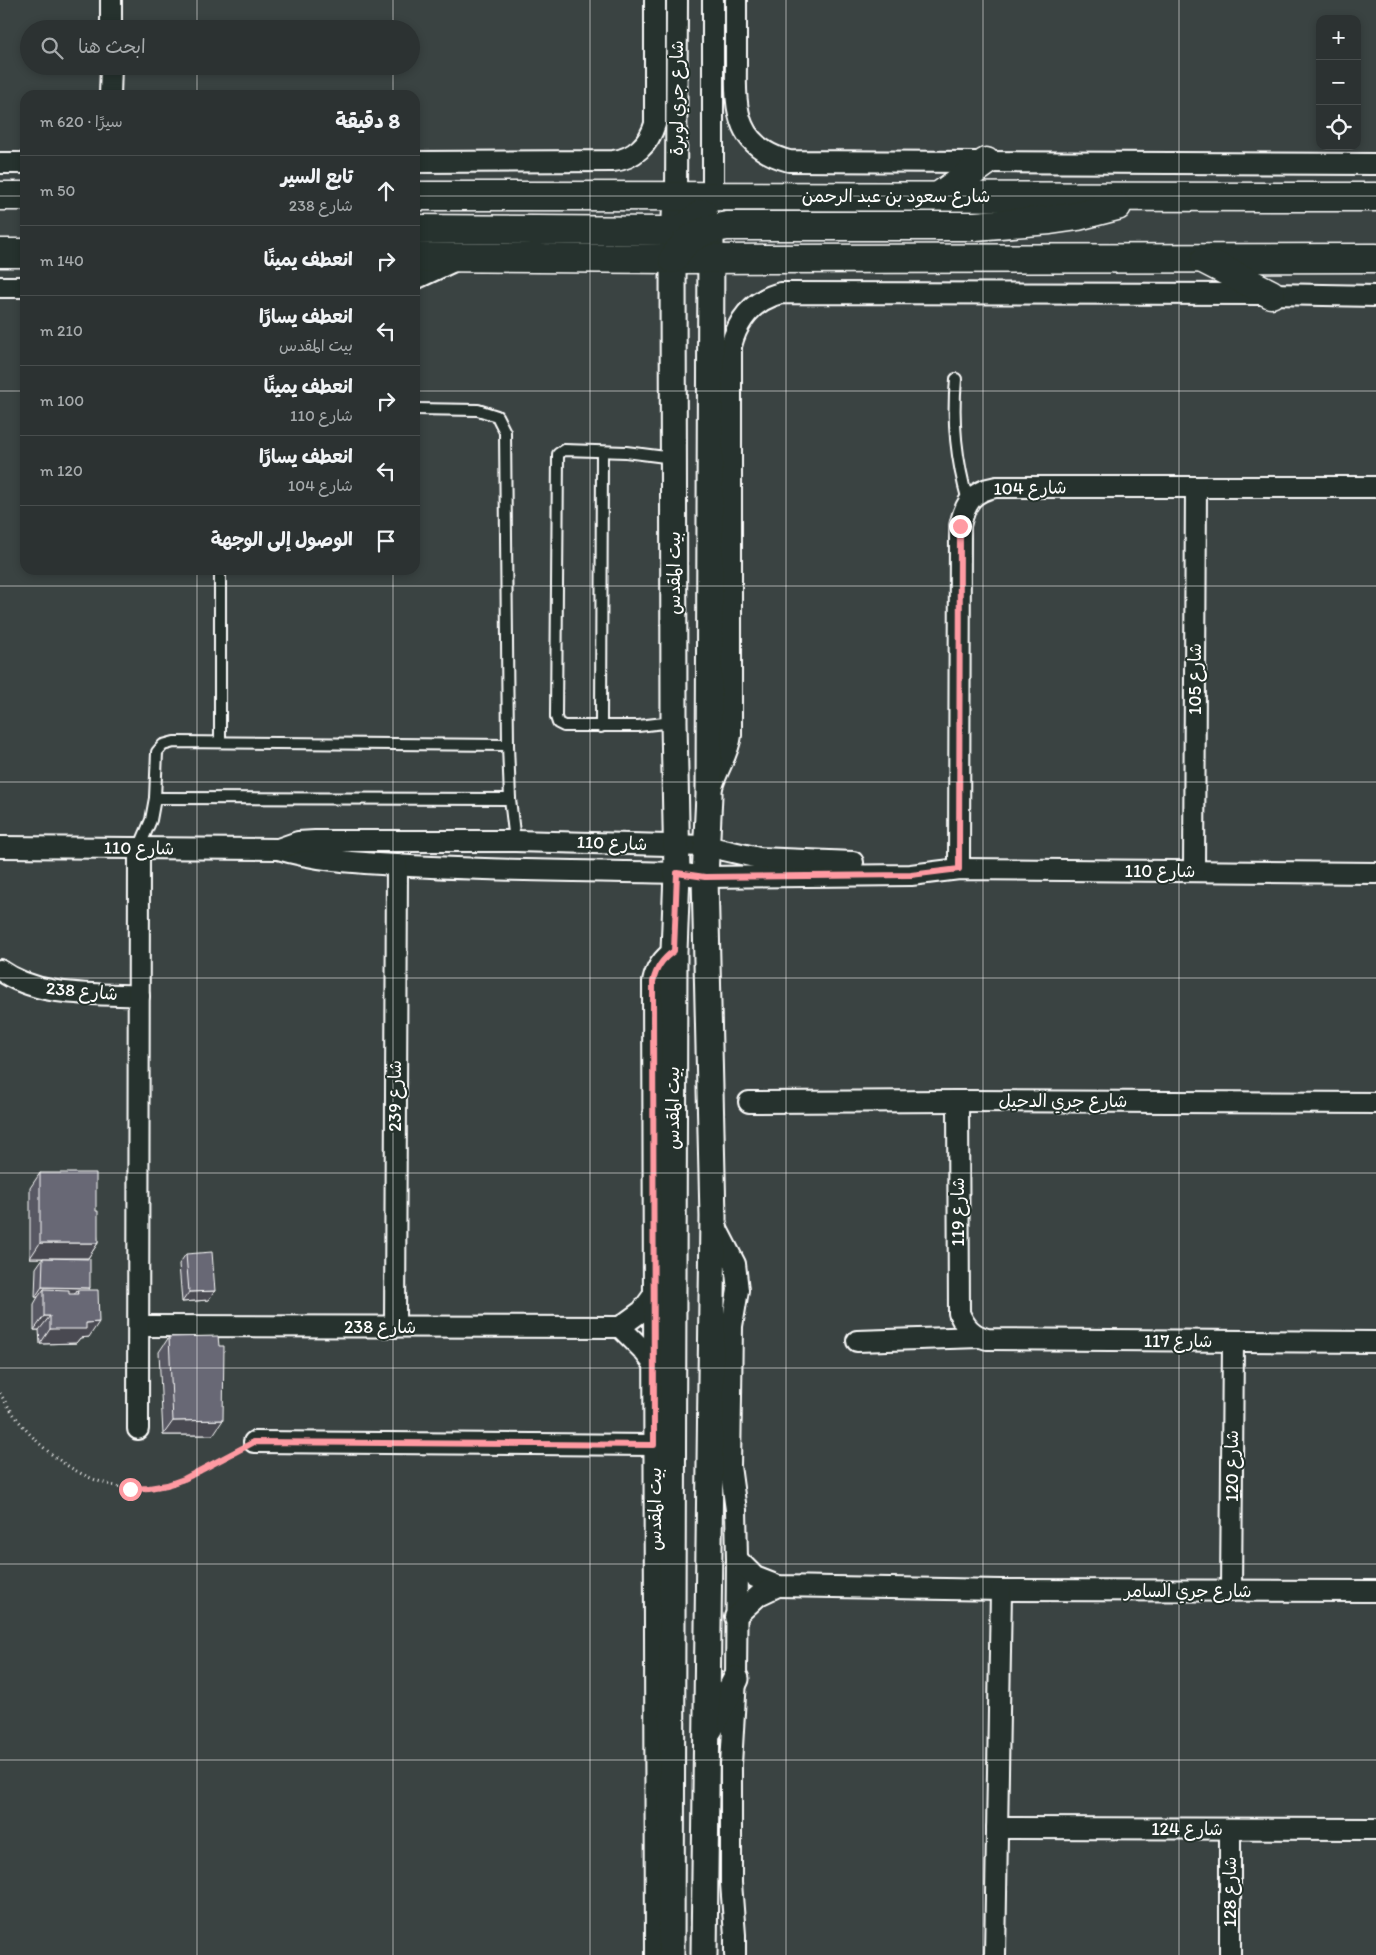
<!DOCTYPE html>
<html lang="ar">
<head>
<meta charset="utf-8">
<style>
  :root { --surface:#2c3232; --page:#383e3e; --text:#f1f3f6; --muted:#a6aaac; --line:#484d4d }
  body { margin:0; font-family:Itim,"Playpen Sans Arabic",sans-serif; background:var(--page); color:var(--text); direction:rtl }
  .controls { position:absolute; right:15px; top:15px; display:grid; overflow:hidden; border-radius:10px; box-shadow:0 2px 8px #0003 }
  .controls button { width:45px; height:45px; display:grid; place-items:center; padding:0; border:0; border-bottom:1px solid var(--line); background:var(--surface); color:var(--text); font:25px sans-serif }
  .stop { position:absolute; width:15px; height:15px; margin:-11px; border:4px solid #ff9aa2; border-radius:50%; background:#fff }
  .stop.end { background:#ff9aa2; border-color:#fff; box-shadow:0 1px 5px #0008 }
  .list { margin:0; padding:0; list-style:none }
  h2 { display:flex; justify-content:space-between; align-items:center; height:65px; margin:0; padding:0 20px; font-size:21px }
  h2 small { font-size:16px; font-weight:400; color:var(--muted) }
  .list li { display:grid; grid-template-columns:32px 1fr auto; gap:15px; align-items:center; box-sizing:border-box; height:70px; padding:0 20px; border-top:1px solid var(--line) }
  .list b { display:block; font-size:19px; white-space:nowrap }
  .list p { margin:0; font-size:16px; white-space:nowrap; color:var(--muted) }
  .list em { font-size:16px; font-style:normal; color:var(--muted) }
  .icon { flex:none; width:28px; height:28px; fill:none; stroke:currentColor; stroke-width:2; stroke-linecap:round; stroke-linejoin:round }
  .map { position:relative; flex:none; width:1376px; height:1955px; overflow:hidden; direction:ltr }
  .search { position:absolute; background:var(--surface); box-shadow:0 2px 8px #0003; left:20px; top:20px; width:400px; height:55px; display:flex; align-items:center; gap:12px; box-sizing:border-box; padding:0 18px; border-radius:28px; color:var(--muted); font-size:19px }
  .panel { position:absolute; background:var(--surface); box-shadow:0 2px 8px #0003; left:20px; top:90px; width:400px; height:485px; border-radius:15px; direction:rtl }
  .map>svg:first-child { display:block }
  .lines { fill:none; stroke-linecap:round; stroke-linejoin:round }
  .service-casing { stroke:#fff; stroke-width:14 }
  .minor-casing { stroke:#fff; stroke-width:24 }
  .tertiary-casing { stroke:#fff; stroke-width:29 }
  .secondary-casing { stroke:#fff; stroke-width:31 }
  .path { stroke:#fff; stroke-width:3; stroke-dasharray:1 4; stroke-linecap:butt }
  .service { stroke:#26332d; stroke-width:10 }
  .minor { stroke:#26332d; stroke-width:20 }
  .tertiary { stroke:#26332d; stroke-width:25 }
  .secondary { stroke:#26332d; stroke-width:28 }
  .wall { fill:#595964; stroke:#fff }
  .shaded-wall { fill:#484851; stroke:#fff }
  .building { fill:#676774; stroke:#fff }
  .route { stroke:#ff9aa2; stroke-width:6 }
  .grid { fill:none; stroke:#fff; stroke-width:1; stroke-opacity:0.55 }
  .labels { text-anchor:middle; stroke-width:4; stroke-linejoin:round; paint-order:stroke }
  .street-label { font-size:18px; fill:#fff; stroke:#26332d }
</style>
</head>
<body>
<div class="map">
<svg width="1376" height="1955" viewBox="0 0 1376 1955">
  <rect width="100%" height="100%" fill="#3a4342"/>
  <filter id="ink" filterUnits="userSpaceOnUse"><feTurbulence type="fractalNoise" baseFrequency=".02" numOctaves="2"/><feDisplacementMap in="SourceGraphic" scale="10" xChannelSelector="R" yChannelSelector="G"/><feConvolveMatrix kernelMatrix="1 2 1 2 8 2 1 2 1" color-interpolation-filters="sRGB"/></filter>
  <g filter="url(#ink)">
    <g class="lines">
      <defs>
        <g id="service">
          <path d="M956,379C952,422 956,460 968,501"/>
          <polyline points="415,409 478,410 497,416 505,432 508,745"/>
          <polyline points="673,458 626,452 564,450 558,454 556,717 558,723 564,726 638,726 673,722"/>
          <polyline points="601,727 602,452"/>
          <polyline points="220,742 220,570"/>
          <polyline points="155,798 510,799"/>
          <polyline points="139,848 151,820 155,798 157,752 163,745 174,742 508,745 510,799 515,841"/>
        </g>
        <g id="minor">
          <path d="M736,0C736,22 736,44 736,65C735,113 737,147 789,161L1376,164"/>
          <polyline points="111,29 111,0"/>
          <polyline points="110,95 111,66"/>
          <path d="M415,162L613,161C634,159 649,144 655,124V0"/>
          <polyline points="0,163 25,163"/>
          <polyline points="676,196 677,0"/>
          <polyline points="713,196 713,0"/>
          <polyline points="415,279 456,260"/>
          <polyline points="0,287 25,287"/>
          <path d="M712,787C717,769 729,753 731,735V346C738,319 753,300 781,293L1271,294L1376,296"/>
          <path d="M0,847L278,849C321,862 366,863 410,866C499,871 588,871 677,873L705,877L911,875L959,869L1376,873"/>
          <polyline points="278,849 298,842 315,841 515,841 706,846 759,858 853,862"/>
          <path d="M959,869L960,526C965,503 972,491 996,487H1376"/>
          <polyline points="1194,871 1196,487"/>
          <path d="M0,970C39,998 93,993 139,996"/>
          <path d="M958,1101L959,1313C965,1327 972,1335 987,1339L1376,1342"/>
          <polyline points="749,1102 958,1101 1376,1103"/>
          <polyline points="714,1218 718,1231 735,1264 738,1290 732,1326 730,1466 736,1510 737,1559 736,1679 731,1764 731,1883 735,1935 735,1955"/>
          <polyline points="139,1326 620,1327 642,1311 653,1296"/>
          <polyline points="395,1327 397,865"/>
          <polyline points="620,1327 642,1349 654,1364"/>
          <polyline points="857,1341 980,1337"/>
          <polyline points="138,1429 139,848"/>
          <polyline points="254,1442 654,1445"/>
          <polyline points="737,1559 755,1577 778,1586 1001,1590 1376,1591"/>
          <polyline points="1231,1591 1233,1341"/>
          <polyline points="735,1617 759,1595 778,1586"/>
          <polyline points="997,1828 1376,1829"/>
          <polyline points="1230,1829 1230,1955"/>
          <path d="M656,1955L653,982C656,968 662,959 674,951"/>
          <polyline points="995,1955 1001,1590"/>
        </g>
        <g id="tertiary">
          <polyline points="710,1729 736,1679"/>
          <polyline points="671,1955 674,951 677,873 674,722 673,259 676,196"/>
          <polyline points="704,1955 713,1217 705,877 709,795 711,238"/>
        </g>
        <g id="secondary">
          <polyline points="0,196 25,196"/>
          <polyline points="415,196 1376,197"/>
          <polyline points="939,196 986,162"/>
          <polyline points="415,229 665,231 684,228 703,213"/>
          <polyline points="0,253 25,253"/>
          <polyline points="415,257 673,259 1376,258"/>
          <path d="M673,259C686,237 702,230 727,226H975L1050,220L1078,216L1117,206"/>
          <polyline points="1205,260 1271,294"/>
        </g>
      </defs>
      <use href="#service" class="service-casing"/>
      <use href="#minor" class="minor-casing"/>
      <use href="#tertiary" class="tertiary-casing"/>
      <use href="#secondary" class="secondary-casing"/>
      <path class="path" d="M0,1393C32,1450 96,1501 166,1486C190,1480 215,1462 238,1450"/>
      <use href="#service" class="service"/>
      <use href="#minor" class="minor"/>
      <use href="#tertiary" class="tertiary"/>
      <use href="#secondary" class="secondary"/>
    </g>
    <g class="wall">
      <polygon points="40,1173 96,1211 98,1243 88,1258 30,1258 30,1188"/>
      <polygon points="186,1254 215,1291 208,1300 182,1302 179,1264"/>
      <polygon points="43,1258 88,1290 89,1337 80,1338 76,1343 40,1344 39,1330 34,1330 34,1304 38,1297 35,1297 36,1268"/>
      <polygon points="169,1337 213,1435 163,1435 159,1352"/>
    </g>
    <g class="shaded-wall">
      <polygon points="40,1243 98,1243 88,1258 30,1258"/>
      <polygon points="42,1287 90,1288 83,1298 78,1294 77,1290 72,1298 44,1289 38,1297 35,1297"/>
      <polygon points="215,1291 208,1300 182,1302 189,1292"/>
      <polygon points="44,1316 50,1316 39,1330 34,1330"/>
      <polygon points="99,1322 89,1337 80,1338 76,1343 40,1344 50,1329 86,1323"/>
      <polygon points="223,1420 213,1435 163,1435 173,1421"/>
    </g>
    <g class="building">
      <polygon points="40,1173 96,1173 96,1211 98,1211 98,1243 40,1243"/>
      <polygon points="212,1252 215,1291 189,1292 186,1254"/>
      <polygon points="43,1258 90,1259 90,1288 42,1287"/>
      <polygon points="44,1289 69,1290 69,1294 78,1294 77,1290 98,1290 99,1322 86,1323 86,1329 50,1329 50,1316 44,1316"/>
      <polygon points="218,1336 219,1346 224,1346 223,1420 173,1421 169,1337"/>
    </g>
  </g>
  <g class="lines" filter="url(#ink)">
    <path class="route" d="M130,1489L149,1488L167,1485L184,1479L254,1442L654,1445L653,982C656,968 662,959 674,951L677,873L705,877L911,875L959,869L960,526"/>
  </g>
  <path class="grid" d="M197,0V29M393,0V29M590,0V1955M786,0V1955M983,0V1955M1179,0V1955M197,66V95M393,66V95M0,196H25M415,196H1376M0,391H25M415,391H1376M197,570V1955M393,570V1955M0,586H1376M0,782H1376M0,978H1376M0,1173H1376M0,1368H1376M0,1564H1376M0,1760H1376"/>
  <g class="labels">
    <g class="street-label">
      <text transform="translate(677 98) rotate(-90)" y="6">شارع جري لوبرة</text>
      <text x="896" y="202">شارع سعود بن عبد الرحمن</text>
      <text transform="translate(1030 488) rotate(-1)" y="6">شارع 104</text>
      <text transform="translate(674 573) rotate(-90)" y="6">بيت المقدس</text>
      <text transform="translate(1195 679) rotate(-90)" y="6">شارع 105</text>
      <text transform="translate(612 843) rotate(2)" y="6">شارع 110</text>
      <text transform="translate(139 848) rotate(1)" y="6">شارع 110</text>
      <text x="1160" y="877">شارع 110</text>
      <text transform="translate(82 991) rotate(5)" y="6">شارع 238</text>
      <text transform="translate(395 1096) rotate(-90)" y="6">شارع 239</text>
      <text x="1063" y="1107">شارع جري الدحيل</text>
      <text transform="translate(673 1108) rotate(-90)" y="6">بيت المقدس</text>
      <text transform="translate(958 1212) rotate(-90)" y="6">شارع 119</text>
      <text x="380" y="1333">شارع 238</text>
      <text x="1178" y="1347">شارع 117</text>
      <text transform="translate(1232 1466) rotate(-90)" y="6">شارع 120</text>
      <text transform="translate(655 1509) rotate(-90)" y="6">بيت المقدس</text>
      <text x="1188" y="1597">شارع جري السامر</text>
      <text x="1187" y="1835">شارع 124</text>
      <text transform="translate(1230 1892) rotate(-90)" y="6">شارع 128</text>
    </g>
  </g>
</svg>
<div class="controls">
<button>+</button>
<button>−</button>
<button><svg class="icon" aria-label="locate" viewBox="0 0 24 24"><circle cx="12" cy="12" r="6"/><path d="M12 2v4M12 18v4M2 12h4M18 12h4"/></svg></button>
</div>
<div class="stop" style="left:130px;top:1489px"></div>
<div class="stop end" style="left:960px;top:526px"></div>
<div class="search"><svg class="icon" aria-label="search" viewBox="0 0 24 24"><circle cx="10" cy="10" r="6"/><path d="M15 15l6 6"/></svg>ابحث هنا</div>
<section class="panel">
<h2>8 دقيقة<small>سيرًا · 620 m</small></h2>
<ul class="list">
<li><svg class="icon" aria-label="ahead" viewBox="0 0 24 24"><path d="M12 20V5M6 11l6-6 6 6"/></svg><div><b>تابع السير</b><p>شارع 238</p></div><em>50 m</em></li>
<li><svg class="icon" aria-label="right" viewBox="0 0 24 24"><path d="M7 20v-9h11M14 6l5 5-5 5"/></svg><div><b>انعطف يمينًا</b></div><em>140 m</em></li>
<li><svg class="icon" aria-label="left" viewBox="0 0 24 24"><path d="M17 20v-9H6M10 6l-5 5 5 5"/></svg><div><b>انعطف يسارًا</b><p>بيت المقدس</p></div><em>210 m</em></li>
<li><svg class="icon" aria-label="right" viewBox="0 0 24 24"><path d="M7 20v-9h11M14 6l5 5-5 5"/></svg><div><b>انعطف يمينًا</b><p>شارع 110</p></div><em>100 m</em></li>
<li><svg class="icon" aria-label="left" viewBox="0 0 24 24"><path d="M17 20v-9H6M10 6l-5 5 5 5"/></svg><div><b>انعطف يسارًا</b><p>شارع 104</p></div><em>120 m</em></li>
<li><svg class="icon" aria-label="arrive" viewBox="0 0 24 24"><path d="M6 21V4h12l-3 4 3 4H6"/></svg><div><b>الوصول إلى الوجهة</b></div></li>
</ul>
</section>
</div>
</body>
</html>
